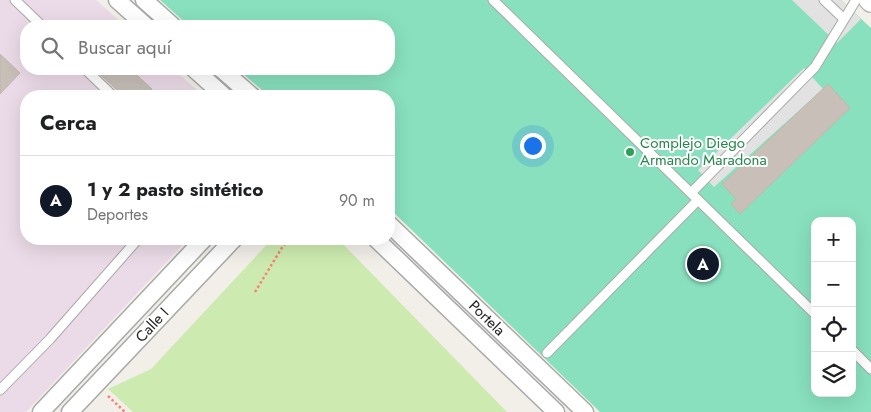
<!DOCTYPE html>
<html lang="es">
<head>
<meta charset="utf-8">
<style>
  :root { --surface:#fff; --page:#f6f6f6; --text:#202124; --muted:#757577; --line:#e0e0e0; --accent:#111827 }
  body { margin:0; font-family:Jost,sans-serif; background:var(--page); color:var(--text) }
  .controls { position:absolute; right:15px; bottom:15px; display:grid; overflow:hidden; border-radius:10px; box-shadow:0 5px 20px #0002 }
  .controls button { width:45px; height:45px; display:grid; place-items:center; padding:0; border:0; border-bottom:1px solid var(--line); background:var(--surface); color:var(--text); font:25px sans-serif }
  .you { position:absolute; left:532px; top:145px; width:18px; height:18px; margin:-12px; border:4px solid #fff; border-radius:50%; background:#1a73e8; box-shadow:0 0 0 8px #1a73e833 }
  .badge { display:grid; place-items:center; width:32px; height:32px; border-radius:50%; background:var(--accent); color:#fff; font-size:16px; font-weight:700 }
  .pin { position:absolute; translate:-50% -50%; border:2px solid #fff; box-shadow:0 1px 5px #0006 }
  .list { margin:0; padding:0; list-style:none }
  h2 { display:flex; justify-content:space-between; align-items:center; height:65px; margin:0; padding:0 20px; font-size:21px }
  h2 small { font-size:16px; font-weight:400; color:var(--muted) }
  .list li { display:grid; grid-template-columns:32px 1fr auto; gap:15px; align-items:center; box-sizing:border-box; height:90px; padding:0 20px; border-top:1px solid var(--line) }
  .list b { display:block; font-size:19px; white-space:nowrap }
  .list p { margin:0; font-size:16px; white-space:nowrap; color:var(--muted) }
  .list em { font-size:16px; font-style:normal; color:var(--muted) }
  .icon { flex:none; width:28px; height:28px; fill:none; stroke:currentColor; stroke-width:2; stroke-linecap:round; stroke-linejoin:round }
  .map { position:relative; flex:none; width:871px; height:412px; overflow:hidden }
  .search { position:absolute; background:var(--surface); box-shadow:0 5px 20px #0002; left:20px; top:20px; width:375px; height:55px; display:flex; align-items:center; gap:12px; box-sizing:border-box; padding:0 18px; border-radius:20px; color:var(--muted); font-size:19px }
  .panel { position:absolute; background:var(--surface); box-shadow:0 5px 20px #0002; left:20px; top:90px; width:375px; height:155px; border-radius:20px }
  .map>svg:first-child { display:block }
  .industrial { fill:#ebdbe8 }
  .grass { fill:#cdebb0 }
  .pitch { fill:#88e0be; fill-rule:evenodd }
  .parking { fill:#e2e2e2 }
  .building { fill:#c7bfb8; stroke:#c4b6ab }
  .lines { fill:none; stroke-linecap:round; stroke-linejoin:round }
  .service-casing { stroke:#a9a9a9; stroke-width:11 }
  .minor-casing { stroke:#a9a9a9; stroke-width:19 }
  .tertiary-casing { stroke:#a9a9a9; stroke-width:22 }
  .path { stroke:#fa8072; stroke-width:2.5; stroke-dasharray:2.5 2.5; stroke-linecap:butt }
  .service { stroke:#fff; stroke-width:9 }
  .minor { stroke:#fff; stroke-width:16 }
  .tertiary { stroke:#fff; stroke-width:20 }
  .leisure-dot { fill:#2e9e5b; stroke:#fff; stroke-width:2 }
  .labels { text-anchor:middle; stroke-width:4; stroke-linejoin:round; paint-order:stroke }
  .leisure-label { font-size:15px; fill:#27864d; stroke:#fff; text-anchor:start }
  .street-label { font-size:15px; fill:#222; stroke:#fff }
</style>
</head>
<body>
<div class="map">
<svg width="871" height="412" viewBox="0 0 871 412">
  <rect width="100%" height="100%" fill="#f2efe9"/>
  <polygon class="industrial" points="0,0 96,0 125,26 26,26 26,69 173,69 204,96 26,96 26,239 188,239 26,412 0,412"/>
  <polygon class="grass" points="272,239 338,239 507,412 133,412 108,389 151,369"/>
  <path class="pitch" d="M160,0H841L871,28V412H600L389,208V96H269L237,69H389V26H189ZM815,221H852V393H815Z"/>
  <g class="parking">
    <polygon points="792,0 841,0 861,19 837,43"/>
    <polygon points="804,68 823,89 714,187 698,170"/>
  </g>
  <g class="building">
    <polygon points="0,54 20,73 0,94"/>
    <polygon points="94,69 130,69 152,89 146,96 124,96"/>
    <polygon points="828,84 850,108 740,214 731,204 736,199 722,184"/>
  </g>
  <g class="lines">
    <defs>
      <g id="service">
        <polyline points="15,0 42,26"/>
        <polyline points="493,0 815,314"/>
        <polyline points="824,0 844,19"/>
        <polyline points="85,69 113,96"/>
        <polyline points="691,193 815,67 856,0"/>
        <polyline points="852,350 871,369"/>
        <polyline points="547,353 698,200"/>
        <polyline points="0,390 50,339 138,239"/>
      </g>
      <g id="minor">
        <polyline points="117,0 146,26"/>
        <polyline points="144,0 173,26"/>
        <polyline points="194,69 224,96"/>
        <polyline points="221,69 252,96"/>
        <polyline points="389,224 585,412"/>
        <polyline points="376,239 556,412"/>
        <polyline points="41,412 204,239"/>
        <polyline points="70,412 234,239"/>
      </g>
      <polyline id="tertiary" points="869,0 871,2"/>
    </defs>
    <use href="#service" class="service-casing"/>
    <use href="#minor" class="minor-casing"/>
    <use href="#tertiary" class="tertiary-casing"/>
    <g class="path">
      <polyline points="255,292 283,246 291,239"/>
      <polyline points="108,396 125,412"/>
    </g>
    <use href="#service" class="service"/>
    <use href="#minor" class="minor"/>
    <use href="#tertiary" class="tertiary"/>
  </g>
  <circle class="leisure-dot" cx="630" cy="152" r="5"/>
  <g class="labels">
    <g class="leisure-label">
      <text x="640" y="148">Complejo Diego<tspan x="640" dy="17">Armando Maradona</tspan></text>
    </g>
    <g class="street-label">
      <text transform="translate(487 318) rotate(44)" y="5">Portela</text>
      <text transform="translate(152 325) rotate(-47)" y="5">Calle I</text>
    </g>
  </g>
</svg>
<div class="controls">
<button>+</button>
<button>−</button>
<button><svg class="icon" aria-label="locate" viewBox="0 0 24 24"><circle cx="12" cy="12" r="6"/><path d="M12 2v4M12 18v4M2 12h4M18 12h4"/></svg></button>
<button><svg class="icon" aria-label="layers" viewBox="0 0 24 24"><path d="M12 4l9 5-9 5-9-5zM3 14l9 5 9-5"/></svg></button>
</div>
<div class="you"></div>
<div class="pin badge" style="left:703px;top:264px">A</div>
<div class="search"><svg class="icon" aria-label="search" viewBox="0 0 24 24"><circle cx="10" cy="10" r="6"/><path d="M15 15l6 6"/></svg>Buscar aquí</div>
<section class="panel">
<h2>Cerca<small></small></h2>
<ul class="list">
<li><span class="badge">A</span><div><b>1 y 2 pasto sintético</b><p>Deportes</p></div><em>90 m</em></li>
</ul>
</section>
</div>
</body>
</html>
